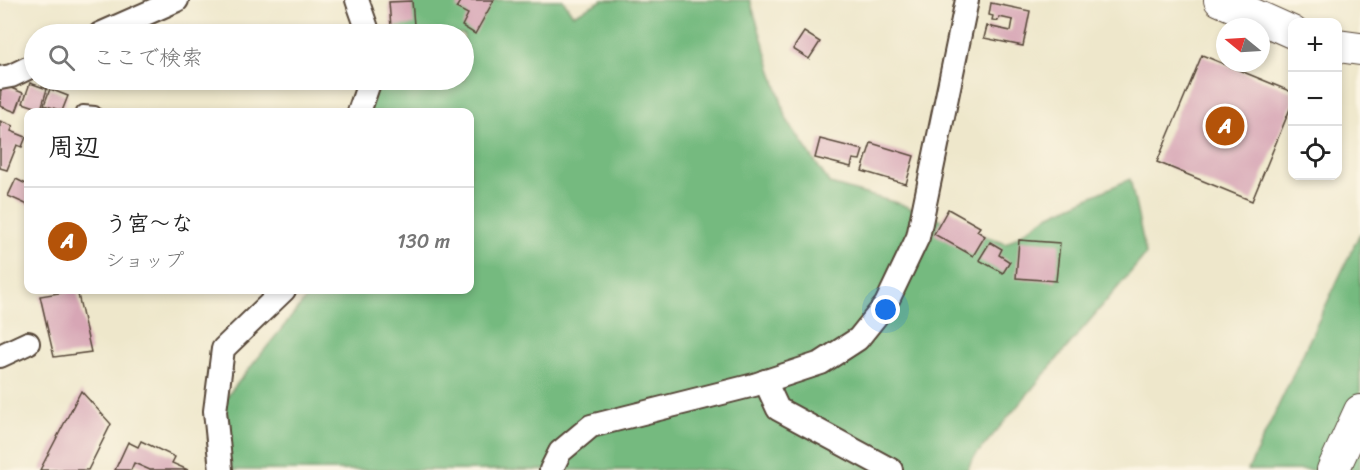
<!DOCTYPE html>
<html lang="ja">
<head>
<meta charset="utf-8">
<style>
  :root { --surface:#fff; --page:#f2f2f2; --text:#222; --muted:#767676; --line:#e0e0e0; --accent:#b45309 }
  body { margin:0; font-family:Sriracha,"Klee One",sans-serif; background:var(--page); color:var(--text) }
  .controls { position:absolute; right:18px; top:18px; display:grid; overflow:hidden; border-radius:12px; box-shadow:0 3px 9px #0003 }
  .controls button { width:54px; height:54px; display:grid; place-items:center; padding:0; border:0; border-bottom:2px solid var(--line); background:var(--surface); color:var(--text); font:30px sans-serif }
  .compass { position:absolute; left:1216px; top:18px; width:54px; height:54px; border-radius:50%; background:var(--surface); box-shadow:0 3px 9px #0003; rotate:288deg }
  .you { position:absolute; left:886px; top:310px; width:21px; height:21px; margin:-15px; border:4px solid #fff; border-radius:50%; background:#1a73e8; box-shadow:0 0 0 9px #1a73e833 }
  .badge { display:grid; place-items:center; width:39px; height:39px; border-radius:50%; background:var(--accent); color:#fff; font-size:20px; font-weight:700 }
  .pin { position:absolute; translate:-50% -50%; border:3px solid #fff; box-shadow:0 2px 6px #0006 }
  .list { margin:0; padding:0; list-style:none }
  h2 { display:flex; justify-content:space-between; align-items:center; height:78px; margin:0; padding:0 24px; font-size:26px }
  h2 small { font-size:20px; font-weight:400; color:var(--muted) }
  .list li { display:grid; grid-template-columns:39px 1fr auto; gap:18px; align-items:center; box-sizing:border-box; height:108px; padding:0 24px; border-top:2px solid var(--line) }
  .list b { display:block; font-size:22px; white-space:nowrap }
  .list p { margin:0; font-size:20px; white-space:nowrap; color:var(--muted) }
  .list em { font-size:20px; font-style:normal; color:var(--muted) }
  .icon { flex:none; width:33px; height:33px; fill:none; stroke:currentColor; stroke-width:2; stroke-linecap:round; stroke-linejoin:round }
  .map { position:relative; flex:none; width:1360px; height:470px; overflow:hidden }
  .search { position:absolute; background:var(--surface); box-shadow:0 3px 9px #0003; left:24px; top:24px; width:450px; height:66px; display:flex; align-items:center; gap:15px; box-sizing:border-box; padding:0 21px; border-radius:33px; color:var(--muted); font-size:22px }
  .panel { position:absolute; background:var(--surface); box-shadow:0 3px 9px #0003; left:24px; top:108px; width:450px; height:186px; border-radius:12px }
  .map>svg:first-child { display:block }
  .forest { fill:#74ba7f; stroke:#58724e; stroke-width:1.5 }
  .building { fill:#d7a6b5 }
  .lines { fill:none; stroke-linecap:round; stroke-linejoin:round }
  .lane-casing { stroke:#564638; stroke-width:14 }
  .street-casing { stroke:#564638; stroke-width:26 }
  .secondary-casing { stroke:#564638; stroke-width:34 }
  .lane { stroke:#fff; stroke-width:10 }
  .street { stroke:#fff; stroke-width:22 }
  .secondary { stroke:#fff; stroke-width:32 }
</style>
</head>
<body>
<div class="map">
<svg width="1360" height="470" viewBox="0 0 1360 470">
  <rect width="100%" height="100%" fill="#fcf5e5"/>
  <filter id="ink" filterUnits="userSpaceOnUse"><feTurbulence type="fractalNoise" baseFrequency=".0167" numOctaves="2"/><feDisplacementMap in="SourceGraphic" scale="12" xChannelSelector="R" yChannelSelector="G"/><feConvolveMatrix kernelMatrix="1 2 1 2 8 2 1 2 1" color-interpolation-filters="sRGB"/></filter>
  <filter id="wash" filterUnits="userSpaceOnUse"><feTurbulence type="fractalNoise" baseFrequency=".008" numOctaves="4" result="noise"/><feDisplacementMap in="SourceGraphic" scale="24" xChannelSelector="R" yChannelSelector="G"/><feGaussianBlur stdDeviation="1.35" result="paint"/><feColorMatrix in="noise" values="0 0 0 0 0 0 0 0 0 0 0 0 0 0 0 0 0 1.4 0 .05"/><feComposite in="paint" operator="in"/></filter>
  <g filter="url(#wash)">
    <rect width="100%" height="100%" fill="#eee7cb"/>
    <g class="forest">
      <polygon points="412,0 563,0 573,15 603,0 750,0 787,120 830,184 897,203 1006,244 1048,216 1130,179 1146,254 971,461 968,470 232,470 215,411 313,290 470,290 470,112 364,112 372,80 464,80 464,34 391,34"/>
      <polygon points="1360,233 1360,470 1248,470"/>
    </g>
    <g id="blocks">
      <g class="building">
        <polygon points="461,0 494,0 475,34 462,26 468,14 456,8"/>
        <polygon points="412,1 414,25 391,27 389,2"/>
        <polygon points="991,3 1030,11 1023,46 984,38 987,26 1011,31 1013,20 999,17 998,21 992,20 993,16 989,15"/>
        <polygon points="804,32 820,42 809,59 793,49"/>
        <polygon points="1202,55 1292,92 1292,104 1252,201 1157,162"/>
        <polygon points="30,83 47,89 41,109 23,103"/>
        <polygon points="1,84 23,93 16,112 0,106"/>
        <polygon points="50,89 68,96 62,111 44,105"/>
        <polygon points="0,121 13,126 11,131 26,137 22,147 17,145 7,170 0,168"/>
        <polygon points="820,139 863,150 860,160 853,159 851,167 815,158"/>
        <polygon points="871,143 914,156 906,184 862,171"/>
        <polygon points="16,179 28,185 28,205 8,196"/>
        <polygon points="948,209 980,227 977,231 985,236 973,256 934,234"/>
        <polygon points="1019,240 1060,243 1056,281 1016,278"/>
        <polygon points="990,242 1002,249 999,255 1010,262 1003,273 979,260"/>
        <polygon points="77,290 91,352 54,357 40,296"/>
        <polygon points="81,391 111,424 88,470 40,470"/>
        <polygon points="141,441 175,457 172,463 188,470 150,470 134,463 131,470 115,470 128,442 138,447"/>
      </g>
    </g>
  </g>
  <g filter="url(#ink)">
    <use href="#blocks" fill-opacity="0" stroke="#564638" stroke-width="1.5"/>
    <g class="lines">
      <defs>
        <polyline id="lane" points="82,112 83,111 95,112"/>
        <g id="street">
          <polyline points="357,0 369,34"/>
          <polyline points="100,34 177,0"/>
          <polyline points="0,78 11,76 34,65"/>
          <polyline points="359,112 370,80"/>
          <polyline points="0,356 28,343"/>
          <polyline points="765,381 778,409 891,470"/>
          <polyline points="221,470 215,411 223,349 284,290"/>
          <polyline points="551,470 560,452 591,426 754,385 821,363 858,339 886,304 918,237 967,0"/>
        </g>
        <g id="secondary">
          <polyline points="1220,0 1292,32"/>
          <polyline points="1338,46 1360,49"/>
          <polyline points="1333,470 1360,411"/>
        </g>
      </defs>
      <use href="#lane" class="lane-casing"/>
      <use href="#street" class="street-casing"/>
      <use href="#secondary" class="secondary-casing"/>
      <use href="#lane" class="lane"/>
      <use href="#street" class="street"/>
      <use href="#secondary" class="secondary"/>
    </g>
  </g>
</svg>
<div class="controls">
<button>+</button>
<button>−</button>
<button><svg class="icon" aria-label="locate" viewBox="0 0 24 24"><circle cx="12" cy="12" r="6"/><path d="M12 2v4M12 18v4M2 12h4M18 12h4"/></svg></button>
</div>
<svg class="compass" viewBox="-18 -18 36 36"><path d="M0-13l5 13h-10z" fill="#e53935"/><path d="M0 13l5-13h-10z" fill="#767676"/></svg>
<div class="you"></div>
<div class="pin badge" style="left:1225px;top:126px">A</div>
<div class="search"><svg class="icon" aria-label="search" viewBox="0 0 24 24"><circle cx="10" cy="10" r="6"/><path d="M15 15l6 6"/></svg>ここで検索</div>
<section class="panel">
<h2>周辺<small></small></h2>
<ul class="list">
<li><span class="badge">A</span><div><b>う宮〜な</b><p>ショップ</p></div><em>130 m</em></li>
</ul>
</section>
</div>
</body>
</html>
